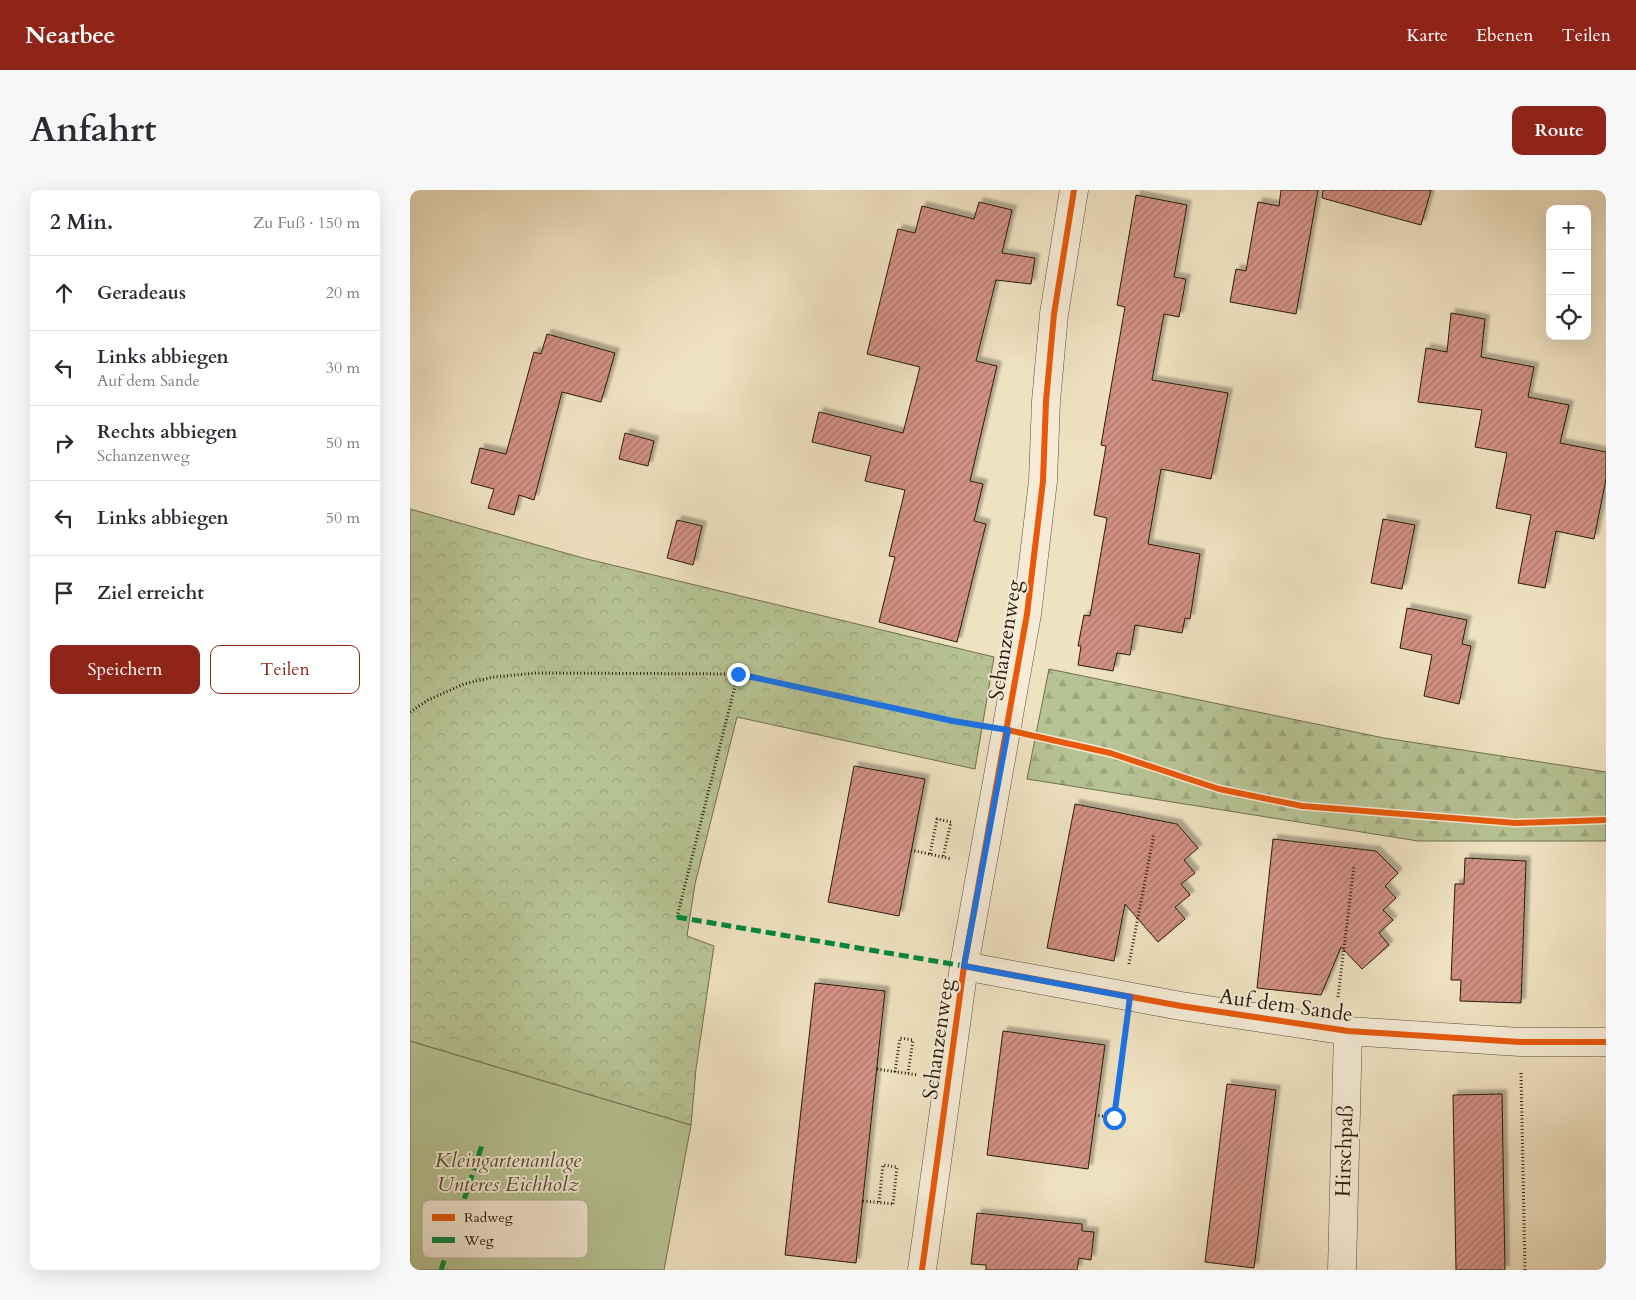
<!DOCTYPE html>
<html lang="de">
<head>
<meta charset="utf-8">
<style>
  :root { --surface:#fff; --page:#f7f7f7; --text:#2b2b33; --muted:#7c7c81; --line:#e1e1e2; --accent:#8f2418 }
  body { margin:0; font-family:Cardo,serif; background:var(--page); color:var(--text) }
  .controls { position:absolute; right:15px; top:15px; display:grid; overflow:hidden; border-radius:10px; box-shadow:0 5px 20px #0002 }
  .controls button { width:45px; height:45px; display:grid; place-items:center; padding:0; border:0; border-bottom:1px solid var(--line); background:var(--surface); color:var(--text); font:25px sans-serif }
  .stop { position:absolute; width:15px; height:15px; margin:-11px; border:4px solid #1a73e8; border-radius:50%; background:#fff }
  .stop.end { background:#1a73e8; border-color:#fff; box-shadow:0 1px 5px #0008 }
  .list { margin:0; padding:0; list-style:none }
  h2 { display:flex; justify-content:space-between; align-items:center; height:65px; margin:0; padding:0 20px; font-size:21px }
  h2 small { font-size:16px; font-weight:400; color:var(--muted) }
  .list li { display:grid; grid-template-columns:32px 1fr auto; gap:15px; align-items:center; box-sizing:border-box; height:75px; padding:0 20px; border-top:1px solid var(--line) }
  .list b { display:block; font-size:19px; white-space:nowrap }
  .list p { margin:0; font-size:16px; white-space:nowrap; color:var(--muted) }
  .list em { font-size:16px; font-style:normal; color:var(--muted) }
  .actions { display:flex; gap:10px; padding:15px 20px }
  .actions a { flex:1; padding:11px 0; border:1px solid var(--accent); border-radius:10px; text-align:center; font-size:18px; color:var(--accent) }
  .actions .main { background:var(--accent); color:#fff }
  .icon { flex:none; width:28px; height:28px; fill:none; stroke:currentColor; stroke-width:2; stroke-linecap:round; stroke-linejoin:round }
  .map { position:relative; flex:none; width:1196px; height:1080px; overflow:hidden; border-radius:10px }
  header { display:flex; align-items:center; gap:30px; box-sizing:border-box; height:70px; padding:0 25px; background:var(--accent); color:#fff }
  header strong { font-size:24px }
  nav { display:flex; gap:28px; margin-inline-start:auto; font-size:18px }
  .intro { display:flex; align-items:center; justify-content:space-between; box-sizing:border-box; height:120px; padding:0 30px }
  h1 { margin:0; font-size:35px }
  .button { padding:12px 22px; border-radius:10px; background:var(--accent); color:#fff; font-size:18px; font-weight:700 }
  main { display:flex; gap:30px; padding:0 30px }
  aside { flex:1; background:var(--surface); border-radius:10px; box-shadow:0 5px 20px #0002 }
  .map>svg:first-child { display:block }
  .green { fill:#b7c394; stroke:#706f50 }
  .forest { fill:url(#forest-firs); stroke:#706f50 }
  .park { fill:url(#park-crowns); stroke:#706f50 }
  .building { fill:url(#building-hatch); stroke:#291b0c; filter:url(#shadow) }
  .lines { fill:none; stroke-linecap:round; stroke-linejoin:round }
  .minor-casing { stroke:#5a4d39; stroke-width:29 }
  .path { stroke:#291b0c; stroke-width:3; stroke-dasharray:1 2.5; stroke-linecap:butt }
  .minor { stroke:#f5ecd7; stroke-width:28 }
  .quiet { stroke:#00873e; stroke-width:5; stroke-dasharray:10 5; stroke-linecap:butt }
  .cycleway-casing { stroke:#f5ecd7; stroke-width:9 }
  .cycleway { stroke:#e8590c; stroke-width:6 }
  .route { stroke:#1a73e8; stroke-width:6 }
  .labels { text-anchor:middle; stroke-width:4; stroke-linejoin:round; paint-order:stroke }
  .street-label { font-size:21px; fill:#291b0c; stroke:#f5ecd7 }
  .park-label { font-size:21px; font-style:italic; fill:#544d35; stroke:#f5ecd7 }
  .key { fill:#f5ecd7; stroke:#b8ad9a; stroke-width:1 }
  .key-label { font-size:14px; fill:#291b0c }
</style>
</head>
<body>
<header>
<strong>Nearbee</strong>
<nav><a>Karte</a><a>Ebenen</a><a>Teilen</a></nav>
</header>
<div class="intro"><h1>Anfahrt</h1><a class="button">Route</a></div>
<main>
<aside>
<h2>2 Min.<small>Zu Fuß · 150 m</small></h2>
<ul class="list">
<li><svg class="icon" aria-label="ahead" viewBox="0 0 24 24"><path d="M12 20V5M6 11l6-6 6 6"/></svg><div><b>Geradeaus</b></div><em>20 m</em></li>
<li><svg class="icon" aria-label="left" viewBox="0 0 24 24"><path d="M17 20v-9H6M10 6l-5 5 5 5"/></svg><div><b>Links abbiegen</b><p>Auf dem Sande</p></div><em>30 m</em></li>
<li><svg class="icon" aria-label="right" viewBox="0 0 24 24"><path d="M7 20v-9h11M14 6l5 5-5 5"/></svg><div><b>Rechts abbiegen</b><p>Schanzenweg</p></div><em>50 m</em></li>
<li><svg class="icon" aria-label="left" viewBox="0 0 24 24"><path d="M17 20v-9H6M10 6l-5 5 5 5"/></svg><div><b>Links abbiegen</b></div><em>50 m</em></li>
<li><svg class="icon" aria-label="arrive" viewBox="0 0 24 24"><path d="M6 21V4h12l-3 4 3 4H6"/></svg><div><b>Ziel erreicht</b></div></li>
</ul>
<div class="actions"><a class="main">Speichern</a><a>Teilen</a></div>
</aside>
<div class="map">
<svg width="1196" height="1080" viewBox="0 0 1196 1080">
  <defs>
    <pattern id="forest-firs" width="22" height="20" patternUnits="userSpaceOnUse" patternTransform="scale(1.25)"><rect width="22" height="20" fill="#b7c394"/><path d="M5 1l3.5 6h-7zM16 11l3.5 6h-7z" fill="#9da77e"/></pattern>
    <pattern id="park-crowns" width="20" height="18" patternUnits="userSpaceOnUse" patternTransform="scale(1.25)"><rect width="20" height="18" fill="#b7c394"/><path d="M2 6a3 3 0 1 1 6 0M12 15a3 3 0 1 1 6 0" fill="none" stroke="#9da77e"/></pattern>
    <pattern id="building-hatch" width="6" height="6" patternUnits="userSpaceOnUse" patternTransform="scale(1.25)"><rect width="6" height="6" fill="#d29184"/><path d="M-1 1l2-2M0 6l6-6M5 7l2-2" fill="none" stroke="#aa766a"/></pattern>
    <filter id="shadow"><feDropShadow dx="4.5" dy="-4.5" stdDeviation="1" flood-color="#0004"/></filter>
  </defs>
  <rect width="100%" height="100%" fill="#efe2c1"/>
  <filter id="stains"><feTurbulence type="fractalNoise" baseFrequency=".004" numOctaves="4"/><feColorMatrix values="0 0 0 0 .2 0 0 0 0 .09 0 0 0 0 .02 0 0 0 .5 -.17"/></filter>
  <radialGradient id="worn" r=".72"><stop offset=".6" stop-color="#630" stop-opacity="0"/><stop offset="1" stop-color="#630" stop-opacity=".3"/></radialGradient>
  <polygon class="green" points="0,851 281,935 254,1080 0,1080"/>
  <polygon class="forest" points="639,479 974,548 1196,582 1196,651 1008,651 617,589"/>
  <polygon class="park" points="0,319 173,368 584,467 565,579 327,527 285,694 277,746 304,756 286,879 281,935 0,851"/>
  <g class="building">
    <polygon points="871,0 908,0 886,124 820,112 826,79 836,81 848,12 869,16"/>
    <polygon points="913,0 1021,0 1011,35 912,8"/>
    <polygon points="726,5 777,15 764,87 776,89 769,127 754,124 742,190 818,203 801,289 751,279 738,354 790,364 780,429 775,428 772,443 725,435 720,465 707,463 703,481 668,475 671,456 668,456 674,425 680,426 697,328 684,325 696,256 691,255 715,117 707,115"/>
    <polygon points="569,12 602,20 592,63 625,68 621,94 586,90 566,171 587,176 560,291 573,294 564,331 576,334 547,452 469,432 485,367 479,366 495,300 455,291 461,266 402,252 409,222 493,243 510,177 457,164 488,39 505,43 512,16 564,29"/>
    <polygon points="1041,123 1075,129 1071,167 1124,177 1118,207 1159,215 1150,253 1196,262 1196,289 1184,349 1146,341 1135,398 1108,393 1121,325 1086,318 1097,263 1065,257 1072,220 1008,212 1016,158 1037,162"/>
    <polygon points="137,144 205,163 191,212 152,202 124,310 109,305 104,325 78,318 84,299 61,293 70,258 96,264 124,162 131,164"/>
    <polygon points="215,243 244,251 238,276 209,269"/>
    <polygon points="973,329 1005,335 992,399 961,393"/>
    <polygon points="267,330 292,336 283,375 257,368"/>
    <polygon points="997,418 1057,430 1052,454 1061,456 1049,514 1014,506 1022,465 990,458"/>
    <polygon points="444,576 515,589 489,726 418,712"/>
    <polygon points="665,614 767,634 788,658 774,670 785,683 771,694 780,705 765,717 775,729 748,752 715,714 704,771 637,758"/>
    <polygon points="863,649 966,661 988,683 975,696 986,708 973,720 983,730 969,743 979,755 952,779 931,757 911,805 847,798"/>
    <polygon points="1055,668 1116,671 1111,813 1050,811 1051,790 1041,790 1045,694 1054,694"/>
    <polygon points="405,793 475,801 446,1073 375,1065"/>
    <polygon points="593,841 695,855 678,979 577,965"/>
    <polygon points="817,894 866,900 844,1078 795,1072"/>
    <polygon points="1092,904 1095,1080 1046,1080 1043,905"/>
    <polygon points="567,1023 672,1034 672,1041 684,1042 681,1070 669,1068 667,1080 576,1080 576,1075 561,1074"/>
  </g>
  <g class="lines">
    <defs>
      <g id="minor">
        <polyline points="554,776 771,816 938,841 1110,852 1196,852"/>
        <polyline points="512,1080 554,776 617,424 633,291 636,211 644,124 664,0"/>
        <polyline points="932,1080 938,841"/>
      </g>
    </defs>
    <use href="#minor" class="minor-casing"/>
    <g class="path">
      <polyline points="0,522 18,510 54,494 83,487 126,483 328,484 565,535"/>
      <polyline points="501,660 542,669"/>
      <polyline points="520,664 527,629 541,632 533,667"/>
      <polyline points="267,727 328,484"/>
      <polyline points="719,774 744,644"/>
      <polyline points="928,807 944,676"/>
      <polyline points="467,879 508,885"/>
      <polyline points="485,882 490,848 503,850 498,883"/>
      <polyline points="1111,883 1115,1080"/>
      <polyline points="685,925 704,928 716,838"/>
      <polyline points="453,1011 484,1014"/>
      <polyline points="469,1012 473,975 487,977 483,1014"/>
    </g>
    <use href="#minor" class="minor"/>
    <g class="quiet">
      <polyline points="267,727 554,776"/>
      <polyline points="31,1080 72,955"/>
    </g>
    <defs>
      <g id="cycleway">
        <polyline points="598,540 700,563 809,599 892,616 1105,633 1196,630"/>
        <polyline points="554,776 771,816 938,841 1110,852 1196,852"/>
        <polyline points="512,1080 554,776 617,424 633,291 636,211 644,124 664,0"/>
      </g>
    </defs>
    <use href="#cycleway" class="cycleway-casing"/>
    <use href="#cycleway" class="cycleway"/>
  </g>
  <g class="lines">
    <polyline class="route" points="328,484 543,531 598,540 554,776 720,807 704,928"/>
  </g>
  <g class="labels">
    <g class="street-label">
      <text transform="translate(595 450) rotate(-81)" y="7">Schanzenweg</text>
      <text transform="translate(876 815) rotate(8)" y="7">Auf dem Sande</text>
      <text transform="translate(528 849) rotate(-82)" y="7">Schanzenweg</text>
      <text transform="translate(934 961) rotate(-88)" y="7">Hirschpaß</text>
    </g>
    <g class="park-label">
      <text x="98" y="977">Kleingartenanlage<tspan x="98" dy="24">Unteres Eichholz</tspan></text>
    </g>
  </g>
  <rect x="12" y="1010" width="166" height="58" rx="8" class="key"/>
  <rect x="22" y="1024" width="23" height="7" fill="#e8590c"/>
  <rect x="22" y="1047" width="23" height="6" fill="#00873e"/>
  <g class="key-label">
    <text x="54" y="1032">Radweg</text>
    <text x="54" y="1055">Weg</text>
  </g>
  <rect width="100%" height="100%" filter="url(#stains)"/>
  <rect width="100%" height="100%" fill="url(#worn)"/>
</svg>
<div class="controls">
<button>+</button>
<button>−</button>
<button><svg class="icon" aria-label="locate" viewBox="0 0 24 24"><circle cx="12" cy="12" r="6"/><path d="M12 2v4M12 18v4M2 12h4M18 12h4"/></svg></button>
</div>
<div class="stop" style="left:704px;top:928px"></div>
<div class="stop end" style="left:328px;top:484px"></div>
</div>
</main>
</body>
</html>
